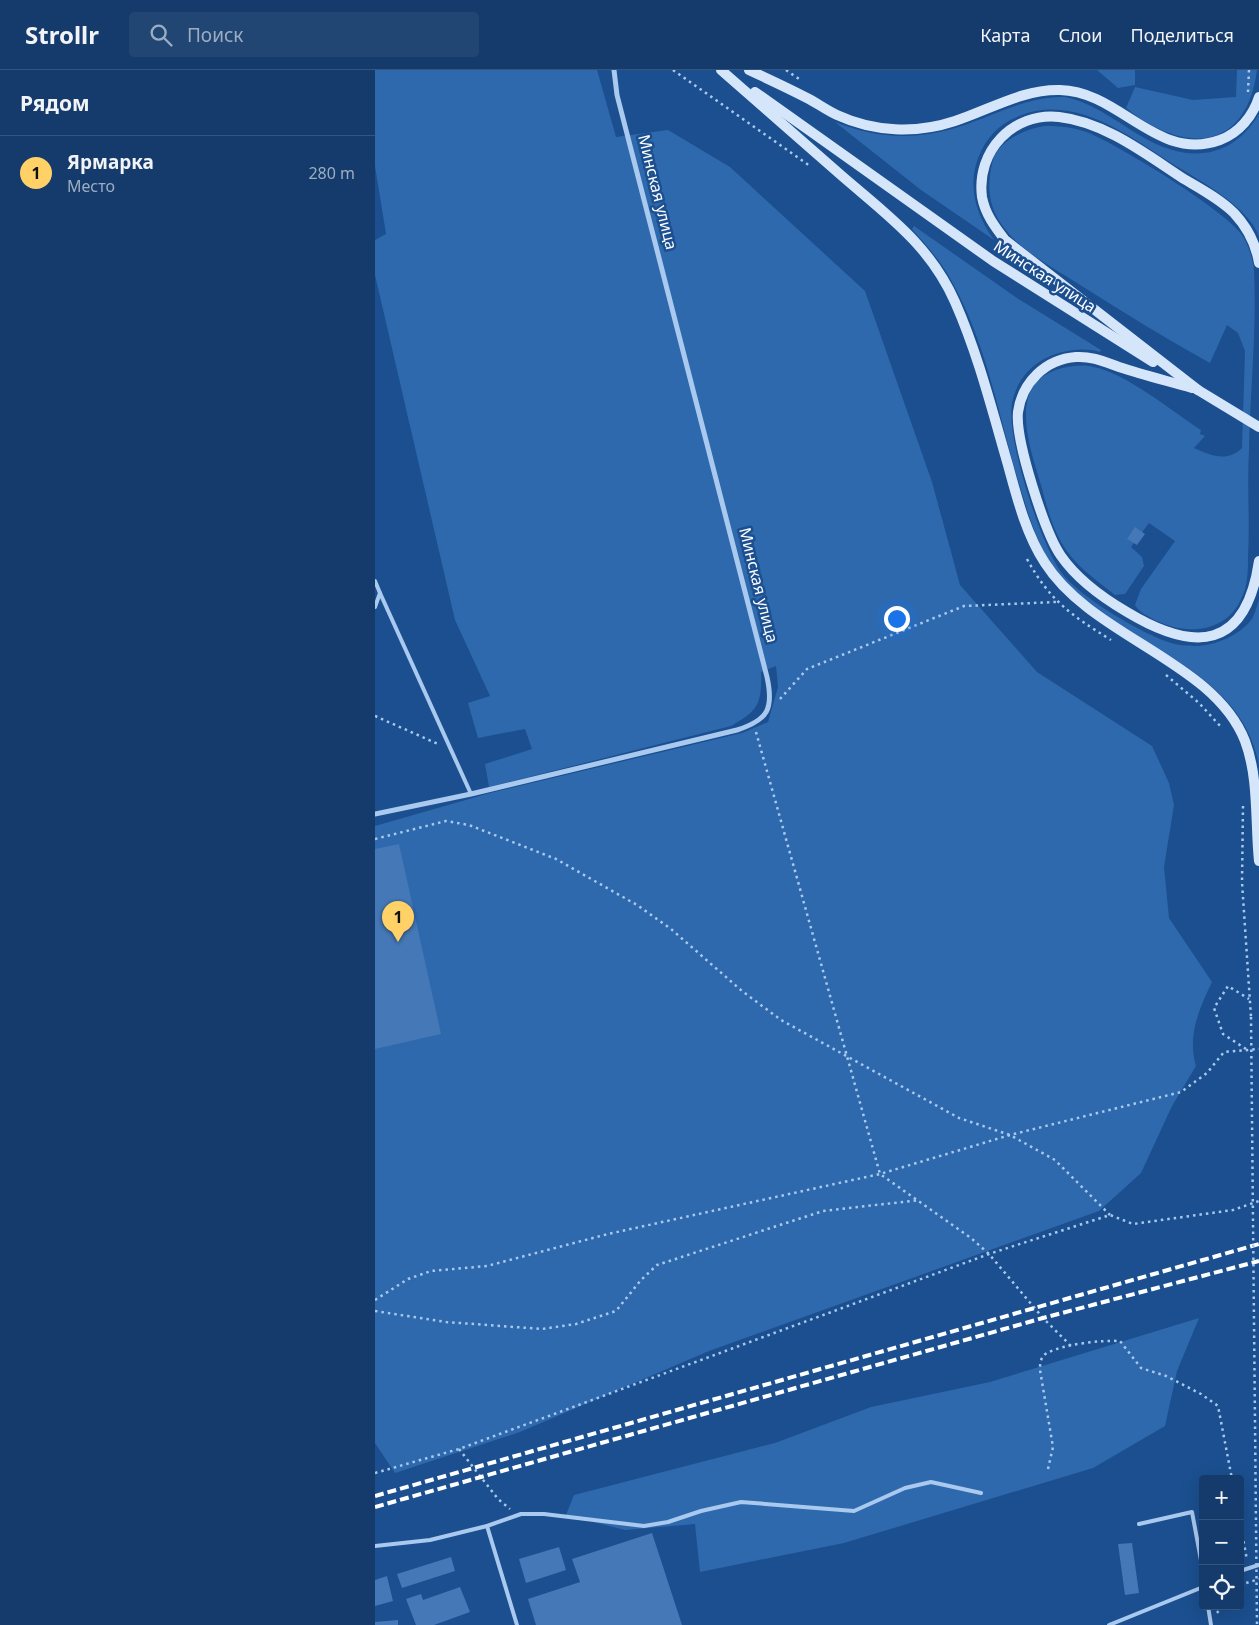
<!DOCTYPE html>
<html lang="ru">
<head>
<meta charset="utf-8">
<style>
  :root { --surface:#143b6b; --page:#214673; --text:#f1f3f6; --muted:#9dadc1; --line:#33557e; --accent:#ffd166 }
  body { margin:0; font-family:"Noto Sans",sans-serif; background:var(--page); color:var(--text) }
  .controls { position:absolute; right:15px; bottom:15px; display:grid; overflow:hidden; border-radius:5px; box-shadow:0 5px 20px #0002 }
  .controls button { width:45px; height:45px; display:grid; place-items:center; padding:0; border:0; border-bottom:1px solid var(--line); background:var(--surface); color:var(--text); font:25px sans-serif }
  .you { position:absolute; left:521px; top:548px; width:18px; height:18px; margin:-12px; border:4px solid #fff; border-radius:50%; background:#1a73e8; box-shadow:0 0 0 8px #1a73e833 }
  .badge { display:grid; place-items:center; width:32px; height:32px; border-radius:50%; background:var(--accent); color:#111; font-size:16px; font-weight:700 }
  .pin { position:absolute; translate:-50% -41px; filter:drop-shadow(0 1px 2px #0008) }
  .pin::after { content:''; position:absolute; top:26px; width:18px; height:15px; background:inherit; clip-path:polygon(0 0,100% 0,50% 100%) }
  .list { margin:0; padding:0; list-style:none }
  h2 { display:flex; justify-content:space-between; align-items:center; height:65px; margin:0; padding:0 20px; font-size:21px }
  h2 small { font-size:16px; font-weight:400; color:var(--muted) }
  .list li { display:grid; grid-template-columns:32px 1fr auto; gap:15px; align-items:center; box-sizing:border-box; height:75px; padding:0 20px; border-top:1px solid var(--line) }
  .list b { display:block; font-size:19px; white-space:nowrap }
  .list p { margin:0; font-size:16px; white-space:nowrap; color:var(--muted) }
  .list em { font-size:16px; font-style:normal; color:var(--muted) }
  .icon { flex:none; width:28px; height:28px; fill:none; stroke:currentColor; stroke-width:2; stroke-linecap:round; stroke-linejoin:round }
  .map { position:relative; flex:none; width:884px; height:1555px; overflow:hidden }
  header { display:flex; align-items:center; gap:30px; box-sizing:border-box; height:70px; padding:0 25px; background:var(--surface); border-bottom:1px solid var(--line) }
  header strong { font-size:24px }
  nav { display:flex; gap:28px; margin-inline-start:auto; font-size:18px }
  .search { width:350px; height:45px; background:var(--page); display:flex; align-items:center; gap:12px; box-sizing:border-box; padding:0 18px; border-radius:5px; color:var(--muted); font-size:19px }
  main { display:flex }
  aside { flex:1; background:var(--surface) }
  .map>svg:first-child { display:block }
  .green { fill:#2e69ad }
  .building { fill:#4478b7 }
  .lines { fill:none; stroke-linecap:round; stroke-linejoin:round }
  .path { stroke:#a9c9ee; stroke-width:2.5; stroke-dasharray:2.5 4; stroke-linecap:butt }
  .lane { stroke:#a9c9ee; stroke-width:4 }
  .street { stroke:#a9c9ee; stroke-width:5 }
  .secondary { stroke:#d6e6fa; stroke-width:10 }
  .rail { stroke:#fff; stroke-width:4; stroke-dasharray:9 4; stroke-linecap:butt }
  .path-bridge { stroke:#a9c9ee; stroke-width:2.5; stroke-dasharray:2.5 4; stroke-linecap:butt }
  .labels { text-anchor:middle; stroke-width:5; stroke-linejoin:round; paint-order:stroke }
  .street-label { font-size:16px; fill:#fff; stroke:#1b4f8f }
</style>
</head>
<body>
<header>
<strong>Strollr</strong>
<div class="search"><svg class="icon" aria-label="search" viewBox="0 0 24 24"><circle cx="10" cy="10" r="6"/><path d="M15 15l6 6"/></svg>Поиск</div>
<nav><a>Карта</a><a>Слои</a><a>Поделиться</a></nav>
</header>
<main>
<aside>
<h2>Рядом<small></small></h2>
<ul class="list">
<li><span class="badge">1</span><div><b>Ярмарка</b><p>Место</p></div><em>280 m</em></li>
</ul>
</aside>
<div class="map">
<svg width="884" height="1555" viewBox="0 0 884 1555">
  <rect width="100%" height="100%" fill="#1b4f8f"/>
  <g class="green">
    <path d="M0,0H222L241,67L293,60L355,97L490,221L557,412L585,515L662,602L777,676L794,713L799,735L789,797L794,848L837,912C824,939 812,966 821,996L797,1036L766,1103L724,1141L334,1281L145,1362L20,1403L0,1373V756L115,723L367,663L393,652L403,617L401,596L386,602C387,634 383,641 356,656L114,717L110,694L157,679L150,659L103,668L93,633L115,626L80,550L0,205V170L11,164L0,96Z"/>
    <polygon points="722,0 760,0 760,15 743,18"/>
    <path d="M862,0H882C871,84 807,83 751,38L760,17L818,30L861,27Z"/>
    <path d="M690,27C723,34 746,56 775,71C818,93 858,87 884,44V166C872,136 827,112 801,96C755,67 701,23 644,46C623,54 611,68 603,88C592,118 602,146 619,170L546,120L460,52C507,71 551,70 598,52C628,41 657,26 690,27Z"/>
    <path d="M670,56C685,56 699,57 714,63C743,75 856,143 869,168C874,178 878,189 879,200C882,260 875,321 874,381C872,416 875,451 873,487C873,499 873,515 867,527C852,564 809,566 778,549C771,545 764,542 760,535L766,519L800,471L774,453L756,477L767,487L769,496L750,524L740,525C720,509 699,495 686,472C676,454 671,434 666,415C655,378 631,314 684,299C695,296 708,294 718,297C750,302 798,342 826,360L825,364L830,366L819,378C835,385 852,393 867,378L870,281L863,263L852,255L835,293C790,268 746,241 702,213C676,196 645,181 627,155C613,135 612,116 617,94C621,71 650,59 670,56Z"/>
    <path d="M539,156L642,228L726,280L725,282C707,277 690,280 673,287C654,296 641,312 637,333C631,369 665,472 686,502C703,526 771,567 800,574C806,576 813,575 819,576C839,576 864,566 876,550C880,545 882,535 884,529V695C865,591 736,575 681,501C659,471 651,435 640,400C622,336 609,268 576,210C566,191 551,175 537,159Z"/>
    <polygon points="824,1248 802,1301 790,1356 718,1398 469,1473 325,1502 320,1454 250,1460 191,1445 199,1425 400,1373 496,1337 615,1312"/>
  </g>
  <g class="building">
    <polygon points="760,457 770,464 762,475 752,469"/>
    <polygon points="24,774 66,964 0,979 0,779"/>
    <polygon points="277,1463 307,1555 161,1555 153,1529 205,1512 197,1489"/>
    <polygon points="757,1473 764,1523 750,1525 743,1474"/>
    <polygon points="184,1477 191,1500 151,1513 144,1489"/>
    <polygon points="76,1487 80,1501 27,1518 22,1504"/>
    <polygon points="12,1506 18,1531 0,1536 0,1510"/>
    <polygon points="85,1517 95,1542 59,1555 41,1555 31,1529 46,1524 48,1530"/>
    <polygon points="23,1550 23,1555 0,1555 0,1552"/>
  </g>
  <g class="lines">
    <g class="path">
      <polyline points="298,0 435,96"/>
      <polyline points="411,0 424,9"/>
      <polyline points="873,22 874,0"/>
      <path d="M652,489C675,531 696,545 736,570"/>
      <polyline points="791,605 824,633 847,658"/>
      <polyline points="405,629 432,599 589,536 681,532"/>
      <polyline points="0,646 63,674"/>
      <polyline points="381,662 505,1104 596,1168 614,1184 668,1248 696,1276"/>
      <polyline points="868,736 867,812 876,947"/>
      <polyline points="0,769 71,751 94,755 181,789 262,835 296,859 367,921 406,950 584,1048 635,1065 680,1090 735,1145"/>
      <polyline points="871,979 848,964 839,938 853,916 874,929"/>
      <polyline points="0,1230 33,1209 56,1201 112,1196 233,1164 505,1104 635,1065 806,1022 832,1003 849,982 884,979"/>
      <polyline points="0,1241 71,1252 167,1259 201,1254 241,1241 266,1210 282,1195 448,1141 545,1130"/>
      <polyline points="84,1379 123,1429 135,1439"/>
      <path d="M673,1399L678,1377L665,1300C665,1294 665,1287 672,1283C689,1274 726,1270 745,1271L766,1298L791,1306L826,1324L843,1336L857,1409"/>
      <polyline points="0,1403 84,1379 614,1184 735,1145 758,1154 858,1140 884,1131"/>
      <polyline points="865,1452 872,1490"/>
      <polyline points="865,1515 884,1509"/>
      <polyline points="842,1543 847,1536"/>
    </g>
    <g class="lane">
      <polyline points="0,511 5,523 0,537"/>
      <polyline points="5,523 96,724"/>
      <polyline points="764,1454 817,1442 828,1501"/>
      <polyline points="112,1456 142,1555"/>
      <polyline points="0,1476 55,1470 112,1456 146,1444 169,1444 269,1456 293,1452 326,1441 366,1432 479,1441 530,1418 556,1412 606,1423"/>
      <polyline points="865,1501 884,1495"/>
      <polyline points="833,1536 836,1555"/>
      <polyline points="734,1555 828,1517"/>
    </g>
    <path class="street" d="M0,744L96,724L362,660C393,650 399,639 392,607L242,25L239,0"/>
    <g class="secondary">
      <path d="M346,0C386,35 427,71 467,106C512,145 555,175 580,232C603,284 617,340 633,395C642,428 651,464 670,493C717,567 839,591 870,671C884,708 880,752 884,791"/>
      <path d="M374,0C393,9 413,18 432,28C442,33 451,40 462,45C499,62 541,64 580,51C614,40 648,19 685,20C745,21 782,93 845,70C864,63 878,46 884,27"/>
      <polyline points="380,22 618,191 778,292"/>
      <polyline points="818,317 884,357"/>
      <path d="M817,318C793,311 768,305 744,297C730,292 717,286 701,287C670,289 647,313 643,342C640,370 670,463 686,486C702,509 728,528 752,542C820,583 871,580 884,491"/>
      <path d="M823,320L630,170C620,157 610,144 607,127C601,81 638,42 684,47C730,52 772,85 809,109C826,119 845,129 859,143C872,157 881,174 884,193"/>
    </g>
    <g class="rail">
      <polyline points="0,1426 884,1174"/>
      <polyline points="0,1437 668,1248 884,1191"/>
    </g>
    <polyline class="path-bridge" points="876,947 882,1555"/>
  </g>
  <g class="labels">
    <g class="street-label">
      <text transform="translate(283 122) rotate(76)" y="6">Минская улица</text>
      <text transform="translate(670 206) rotate(33)" y="6">Минская улица</text>
      <text transform="translate(384 515) rotate(76)" y="6">Минская улица</text>
    </g>
  </g>
</svg>
<div class="controls">
<button>+</button>
<button>−</button>
<button><svg class="icon" aria-label="locate" viewBox="0 0 24 24"><circle cx="12" cy="12" r="6"/><path d="M12 2v4M12 18v4M2 12h4M18 12h4"/></svg></button>
</div>
<div class="you"></div>
<div class="pin badge" style="left:23px;top:872px">1</div>
</div>
</main>
</body>
</html>
